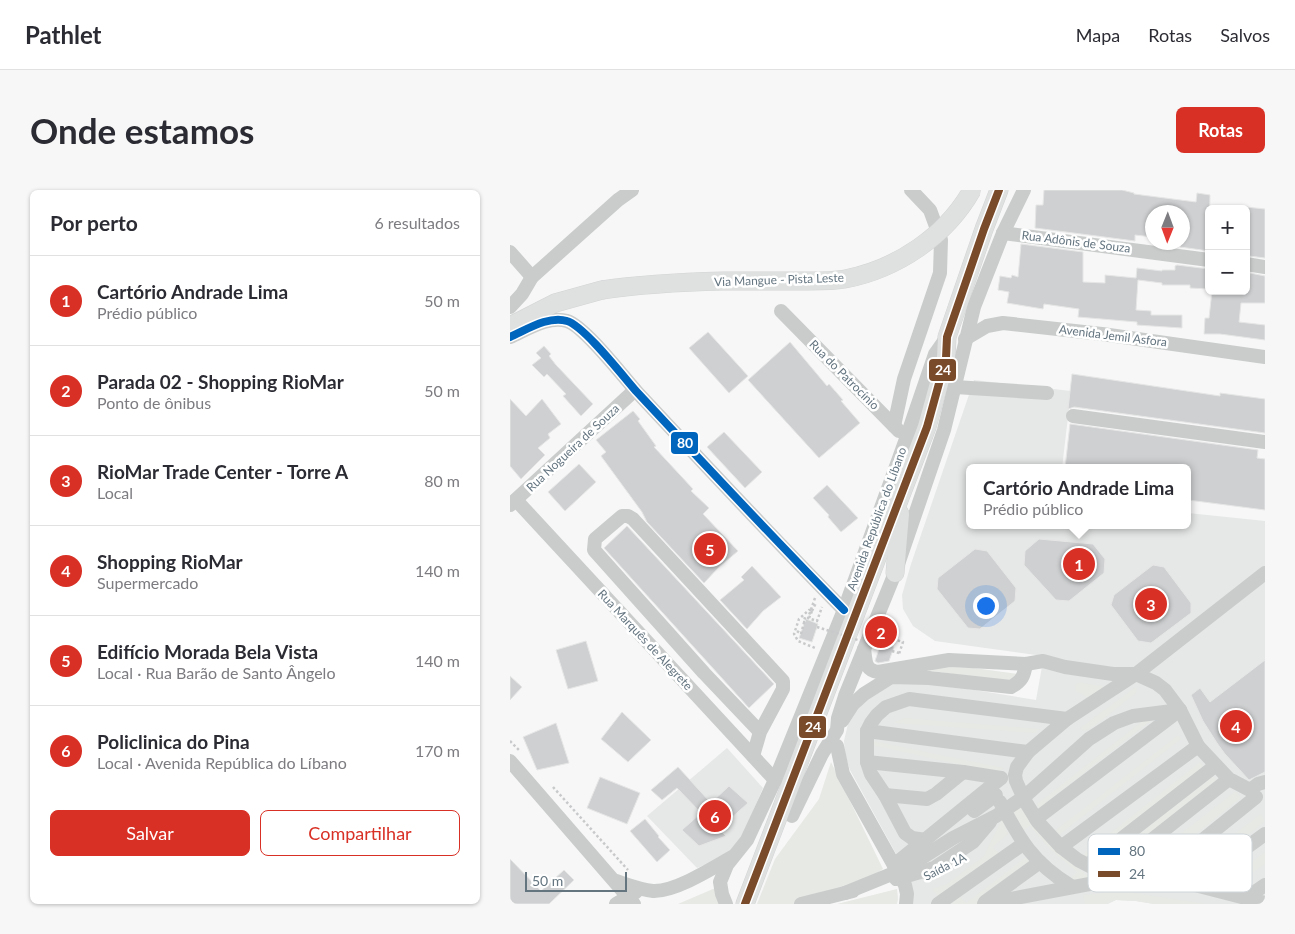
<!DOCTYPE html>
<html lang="pt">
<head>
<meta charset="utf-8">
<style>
  :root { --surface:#fff; --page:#f7f7f7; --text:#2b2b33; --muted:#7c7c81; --line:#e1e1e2; --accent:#d93025 }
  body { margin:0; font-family:Lato,sans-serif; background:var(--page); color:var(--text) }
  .controls { position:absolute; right:15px; top:15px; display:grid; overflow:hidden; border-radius:8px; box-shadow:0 1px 4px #0004 }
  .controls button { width:45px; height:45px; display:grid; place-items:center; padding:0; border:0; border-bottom:1px solid var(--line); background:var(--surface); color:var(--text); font:25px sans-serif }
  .compass { position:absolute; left:635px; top:15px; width:45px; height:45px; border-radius:50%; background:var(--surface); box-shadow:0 1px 4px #0004; rotate:181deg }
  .scale { position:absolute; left:15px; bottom:12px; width:102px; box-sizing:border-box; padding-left:5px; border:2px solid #647580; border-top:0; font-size:14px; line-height:18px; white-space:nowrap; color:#647580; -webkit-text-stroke:4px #fff; paint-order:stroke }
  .you { position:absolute; left:475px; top:415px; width:18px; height:18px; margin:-12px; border:4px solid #fff; border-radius:50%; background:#1a73e8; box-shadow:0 0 0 8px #1a73e833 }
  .badge { display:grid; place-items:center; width:32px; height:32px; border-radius:50%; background:var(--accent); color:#fff; font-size:16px; font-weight:700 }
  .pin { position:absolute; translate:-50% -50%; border:2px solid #fff; box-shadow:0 1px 5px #0006 }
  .popup { position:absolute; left:456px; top:274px; width:225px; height:65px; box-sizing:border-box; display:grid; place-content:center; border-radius:8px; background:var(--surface); filter:drop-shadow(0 1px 4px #0005); font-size:16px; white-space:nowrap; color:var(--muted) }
  .popup b { font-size:19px; color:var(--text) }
  .popup::after { content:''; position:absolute; left:50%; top:100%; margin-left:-10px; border:10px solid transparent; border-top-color:var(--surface) }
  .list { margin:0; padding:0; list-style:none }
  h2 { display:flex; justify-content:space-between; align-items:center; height:65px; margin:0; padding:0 20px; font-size:21px }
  h2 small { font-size:16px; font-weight:400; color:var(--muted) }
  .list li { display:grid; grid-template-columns:32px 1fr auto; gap:15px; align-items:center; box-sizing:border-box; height:90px; padding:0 20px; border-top:1px solid var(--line) }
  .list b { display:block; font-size:19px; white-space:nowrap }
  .list p { margin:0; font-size:16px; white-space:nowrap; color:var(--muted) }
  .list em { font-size:16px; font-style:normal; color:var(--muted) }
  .actions { display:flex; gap:10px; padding:15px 20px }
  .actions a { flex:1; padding:11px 0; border:1px solid var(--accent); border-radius:8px; text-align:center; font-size:18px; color:var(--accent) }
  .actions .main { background:var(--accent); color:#fff }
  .map { position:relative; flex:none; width:755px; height:714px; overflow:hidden; border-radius:8px }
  header { display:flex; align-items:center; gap:30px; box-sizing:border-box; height:70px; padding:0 25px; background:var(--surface); border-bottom:1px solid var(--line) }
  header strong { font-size:24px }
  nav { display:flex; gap:28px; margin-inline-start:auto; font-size:18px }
  .intro { display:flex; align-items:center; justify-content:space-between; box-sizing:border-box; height:120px; padding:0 30px }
  h1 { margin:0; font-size:35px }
  .button { padding:12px 22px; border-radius:8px; background:var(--accent); color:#fff; font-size:18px; font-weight:700 }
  main { display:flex; gap:30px; padding:0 30px }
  aside { flex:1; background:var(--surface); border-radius:8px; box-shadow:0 1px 4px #0004 }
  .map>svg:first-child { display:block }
  .built { fill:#e6e7e7 }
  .green { fill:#e6e9e4 }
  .building { fill:#ced0d1; stroke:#e6e6e6 }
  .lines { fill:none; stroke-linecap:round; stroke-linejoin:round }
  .major-casing { stroke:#d3d4d5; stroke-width:19 }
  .path { stroke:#c8c9ca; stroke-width:2.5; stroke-dasharray:2.5 2.5; stroke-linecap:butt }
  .minor { stroke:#cacccc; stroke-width:14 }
  .major { stroke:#dfe0e0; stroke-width:18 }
  .major-bridge-casing { stroke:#d3d4d5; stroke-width:19; stroke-linecap:butt }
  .path-bridge { stroke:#c8c9ca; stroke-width:2.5; stroke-dasharray:2.5 2.5; stroke-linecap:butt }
  .minor-bridge { stroke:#cacccc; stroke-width:14 }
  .major-bridge { stroke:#dfe0e0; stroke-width:18 }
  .bus-1-casing { stroke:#fff; stroke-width:11 }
  .bus-2-casing { stroke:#fff; stroke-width:11 }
  .bus-1 { stroke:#0065bd; stroke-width:8 }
  .bus-2 { stroke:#7a4b2a; stroke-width:8 }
  .labels { text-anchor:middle; stroke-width:5; stroke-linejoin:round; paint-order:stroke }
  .street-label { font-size:12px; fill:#647580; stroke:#fff }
  .key { fill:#fff; stroke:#d0d6d9; stroke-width:1 }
  .key-label { font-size:14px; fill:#647580 }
  .line-badge { stroke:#fff; stroke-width:2 }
  .badge-label { font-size:14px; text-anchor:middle; font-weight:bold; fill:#fff }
</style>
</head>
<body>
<header>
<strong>Pathlet</strong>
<nav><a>Mapa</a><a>Rotas</a><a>Salvos</a></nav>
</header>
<div class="intro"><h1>Onde estamos</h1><a class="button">Rotas</a></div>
<main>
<aside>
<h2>Por perto<small>6 resultados</small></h2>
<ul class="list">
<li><span class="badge">1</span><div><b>Cartório Andrade Lima</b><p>Prédio público</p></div><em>50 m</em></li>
<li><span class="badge">2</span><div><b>Parada 02 - Shopping RioMar</b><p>Ponto de ônibus</p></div><em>50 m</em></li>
<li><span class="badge">3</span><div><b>RioMar Trade Center - Torre A</b><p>Local</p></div><em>80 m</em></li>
<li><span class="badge">4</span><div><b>Shopping RioMar</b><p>Supermercado</p></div><em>140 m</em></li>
<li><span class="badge">5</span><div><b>Edifício Morada Bela Vista</b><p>Local · Rua Barão de Santo Ângelo</p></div><em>140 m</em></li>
<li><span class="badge">6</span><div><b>Policlinica do Pina</b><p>Local · Avenida República do Líbano</p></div><em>170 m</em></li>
</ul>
<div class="actions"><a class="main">Salvar</a><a>Compartilhar</a></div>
</aside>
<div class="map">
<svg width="755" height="714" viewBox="0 0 755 714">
  <rect width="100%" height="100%" fill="#f7f7f7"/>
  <g class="built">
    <polygon points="464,190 561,201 552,278 460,278 460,335 678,335 678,323 755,331 755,714 644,714 626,711 606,710 598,714 403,714 390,671 340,580 335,565 334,551 340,525 348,515 382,493 408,491 526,510 533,471 533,466 425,451 403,436 393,419 392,405 401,374"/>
    <polygon points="217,558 253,598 225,663 187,678 137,626"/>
  </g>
  <g class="green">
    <polygon points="434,477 464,478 508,484 498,491 492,491 416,480"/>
    <polygon points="568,493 573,493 604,498 579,511 574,505 566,501 565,495"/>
    <polygon points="627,496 626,503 583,537 574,541 570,538"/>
    <polygon points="649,518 652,522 529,618 527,614"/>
    <polygon points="395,528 530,539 525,543 383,533"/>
    <polygon points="668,545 671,549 549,645 545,641"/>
    <polygon points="363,551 494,578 488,583 362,555"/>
    <polygon points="321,572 373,679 334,706 309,714 247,714 265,669 309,609"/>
    <polygon points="690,572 694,577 575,671 570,667"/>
    <polygon points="703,586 707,590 594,681 586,678"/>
    <polygon points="726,601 731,608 644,677 647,681 644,684 616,678 619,672 625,679"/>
    <path d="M511,616C535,645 554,671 586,691L568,696L560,688L567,682L541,660L520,636L512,641C508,635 504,629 505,621Z"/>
    <polygon points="751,624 755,631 690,684 691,689 660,684 664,679 673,683"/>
    <polygon points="492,629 498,644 483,657 489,664 429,708 422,699 437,694 474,666"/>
    <polygon points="755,662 755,674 729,693 733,697 714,693"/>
    <polygon points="516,667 520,671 470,714 442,714 449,706 456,713"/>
    <polygon points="210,696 209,714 168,714"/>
    <polygon points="387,699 388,709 387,714 327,714"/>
    <polygon points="612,701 696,714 644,714 626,711 606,710 595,714 575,714 573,705"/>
  </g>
  <g class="building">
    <polygon points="534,0 612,0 624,3 624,4 686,12 687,3 700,5 699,61 670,57 671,52 672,52 672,22 642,22 642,47 625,45 625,51 525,38 526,15 533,15"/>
    <polygon points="736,17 755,19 755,68 739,66 739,57 736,57"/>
    <polygon points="511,54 573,62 573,92 595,93 595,85 626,88 627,78 652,81 652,80 665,80 665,76 667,75 699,79 699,99 680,98 680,95 652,95 652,93 628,90 626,120 641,121 641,125 672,125 672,138 627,135 627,132 568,127 569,119 534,114 533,119 497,113 499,102 488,100 490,86 501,88 502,85 508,87"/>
    <polygon points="740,83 755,86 755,113 731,113 729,132 755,135 755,150 710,144 694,144 695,128 699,128 702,101 738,101"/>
    <polygon points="198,142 238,186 219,203 179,158"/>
    <polygon points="280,152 317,196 319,194 333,210 331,211 350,233 309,268 238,190"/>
    <polygon points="34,156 41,164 39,166 46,175 83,214 71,226 53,206 56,204 37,184 34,187 22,175 31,168 26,163"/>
    <polygon points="562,184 710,206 710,203 755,209 755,243 564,217 558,219"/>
    <polygon points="0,209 16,226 32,209 51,234 38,244 40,248 28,258 35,265 11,289 0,276"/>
    <polygon points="123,221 130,229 128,231 146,256 144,257 183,299 181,301 199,318 193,324 228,361 209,377 194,393 137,332 132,322 91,266 96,262 86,250"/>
    <polygon points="560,234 748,260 747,268 755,269 755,320 678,310 678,278 555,278"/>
    <polygon points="214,242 252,282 235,298 197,257"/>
    <polygon points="69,274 86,292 55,321 38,302"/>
    <polygon points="317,295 348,328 331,342 318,327 319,325 303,308"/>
    <polygon points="117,336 264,494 239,518 94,358"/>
    <polygon points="529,349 583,354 595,369 594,383 559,411 546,410 514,375 515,361"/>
    <polygon points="465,359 477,361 506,398 505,411 470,439 458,438 427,399 428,388"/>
    <polygon points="643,375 654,377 681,413 681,423 641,453 628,451 601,415 604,405"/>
    <polygon points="242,376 271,407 253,421 237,439 210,410 234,390 231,387"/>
    <polygon points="296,429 308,434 302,452 289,448"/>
    <polygon points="76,451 88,491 58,499 46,460"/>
    <polygon points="371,453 384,457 379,471 368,473 365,471"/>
    <polygon points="755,470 755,582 739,590 715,564 707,553 693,531 681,505 690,498 700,512"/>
    <polygon points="0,486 12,497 0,510"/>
    <polygon points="112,522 141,550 118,572 91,549"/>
    <polygon points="46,533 59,573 27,580 13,547"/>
    <polygon points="168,577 201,613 219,596 238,613 209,639 216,646 189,656 172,640 191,623 167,598 152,610 141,600"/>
    <polygon points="90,587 130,603 117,634 77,618"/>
    <polygon points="135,629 149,646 148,647 160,660 147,672 120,641"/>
    <polygon points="0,669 31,701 54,680 64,690 39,714 0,714"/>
  </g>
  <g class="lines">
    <defs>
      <g id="major">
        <polyline points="0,136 45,113 92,100"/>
        <polyline points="385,383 390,324"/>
        <polyline points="235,714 417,237 436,168 437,147 474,39 489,0"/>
      </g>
    </defs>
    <use href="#major" class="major-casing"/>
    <g class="path">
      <polyline points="305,408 298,428 307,431 312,417"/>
      <polyline points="301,420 299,420 289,429 284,444 288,451 305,458"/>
      <polyline points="302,421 306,413 307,413"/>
      <polyline points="378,440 378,438 386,440 384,446"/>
      <polyline points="287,441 291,444 295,429 293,425"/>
      <polyline points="376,445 374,452 381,454 383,449 381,430"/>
      <polyline points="383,449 393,452 389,464"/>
      <polyline points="382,461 389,463"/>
      <polyline points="0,551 9,560"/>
      <polyline points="43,597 118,680"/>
    </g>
    <g class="minor">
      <polyline points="493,43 699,70"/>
      <polyline points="0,62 22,87"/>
      <polyline points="736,74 755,77"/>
      <polyline points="0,117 12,104 22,87 108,10 122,0"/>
      <polyline points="271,121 389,241"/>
      <path d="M0,147C16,140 39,125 57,131C74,136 112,185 126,201C194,274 263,348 334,420"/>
      <polyline points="455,149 477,136 493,133 592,144 755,167"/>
      <polyline points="445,197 537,203"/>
      <polyline points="563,226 755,252"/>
      <polyline points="384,236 394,189 430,83 431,50 420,20 401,0"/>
      <polyline points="6,310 265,590"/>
      <polyline points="0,315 125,200"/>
      <polyline points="755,383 626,484 557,529 518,562 507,577 505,585 506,591 515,611 528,632 551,657 568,670 597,685 685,695 755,713"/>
      <path d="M354,459C356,470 354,480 368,482L439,470L516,474L533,471L555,477L603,484H626L646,493L655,500L670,520L688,556L719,589L740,600L748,594L755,592"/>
      <path d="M332,531L343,514L354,504L381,487L419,488L501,497C512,491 514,486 516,474"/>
      <polyline points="357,541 518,562"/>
      <polyline points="243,566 250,542 273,499 273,491 123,329 118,326 112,326 85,349 84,360 194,483 250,542"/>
      <polyline points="0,571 124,714"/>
      <polyline points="357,572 453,582 491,588"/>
      <polyline points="375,605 417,609 426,604 453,582"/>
      <path d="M490,612C510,650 523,673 561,696"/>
      <polyline points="464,621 486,605"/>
      <polyline points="282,626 312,564 327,540 328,528 335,506 385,383 434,240 464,117 493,43 514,0"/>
      <polyline points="526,629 670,520"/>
      <polyline points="416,650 402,648 395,643 375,605 361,584 357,572 357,541 361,533 367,525 376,517 399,509 557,529"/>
      <polyline points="551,657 688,556"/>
      <polyline points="579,674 705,576"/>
      <polyline points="384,675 491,588"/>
      <polyline points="597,685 719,589"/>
      <polyline points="386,689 424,678 463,652 480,632"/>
      <polyline points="643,690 746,607"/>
      <path d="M106,691C118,695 131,700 143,701C165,702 203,678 222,667"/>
      <polyline points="685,695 755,644"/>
      <polyline points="335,703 394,679 443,648 486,626 514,607 579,549 604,533 623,526 670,520"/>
      <polyline points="736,708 755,695"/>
      <polyline points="475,712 530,672"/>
      <polyline points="106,714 126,702"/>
      <polyline points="216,714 212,704 210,692 217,675 237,650 265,590 334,420 396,249 425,164 437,147"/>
      <polyline points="291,714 343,701"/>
      <polyline points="428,714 513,654"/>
      <polyline points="474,714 606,689"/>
    </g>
    <use href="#major" class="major"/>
    <defs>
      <path id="major-bridge" d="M92,100C132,94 173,92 213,91C236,91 259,91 282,91C299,91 318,92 335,89C387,79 436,46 462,0"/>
    </defs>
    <use href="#major-bridge" class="major-bridge-casing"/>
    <g class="path-bridge">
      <polyline points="299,428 302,421"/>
      <polyline points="293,432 295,432"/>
      <polyline points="307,437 370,457"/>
      <polyline points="383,451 384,446"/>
    </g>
    <polyline class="minor-bridge" points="327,556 333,584 395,695 397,704 396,714"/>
    <use href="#major-bridge" class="major-bridge"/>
    <defs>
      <path id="bus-1" d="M0,147C16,140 39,125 57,131C74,136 112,185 126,201C194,274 263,348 334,420"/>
      <polyline id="bus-2" points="235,714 417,237 436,168 437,147 474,39 489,0"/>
    </defs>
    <use href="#bus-1" class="bus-1-casing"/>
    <use href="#bus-2" class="bus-2-casing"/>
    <use href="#bus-1" class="bus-1"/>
    <use href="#bus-2" class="bus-2"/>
  </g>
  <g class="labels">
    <g class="street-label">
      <text transform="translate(566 52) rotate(7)" y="4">Rua Adônis de Souza</text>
      <text transform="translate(269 90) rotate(-2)" y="4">Via Mangue - Pista Leste</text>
      <text transform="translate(603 146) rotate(7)" y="4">Avenida Jemil Asfora</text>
      <text transform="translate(334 185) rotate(45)" y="4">Rua do Patrocínio</text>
      <text transform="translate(63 258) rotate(-43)" y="4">Rua Nogueira de Souza</text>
      <text transform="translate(367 329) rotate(-70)" y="4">Avenida República do Líbano</text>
      <text transform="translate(135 450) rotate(47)" y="4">Rua Marquês de Alegrete</text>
      <text transform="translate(435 677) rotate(-27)" y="4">Saída 1A</text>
    </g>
  </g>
  <rect x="578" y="644" width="164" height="58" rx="8" class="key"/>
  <rect x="588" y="658" width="22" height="7" fill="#0065bd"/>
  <rect x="588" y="681" width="22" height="6" fill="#7a4b2a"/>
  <g class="key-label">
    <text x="619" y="666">80</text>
    <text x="619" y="689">24</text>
  </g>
  <g class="line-badge">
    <rect x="418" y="168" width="29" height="24" rx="5" fill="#7a4b2a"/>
    <rect x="160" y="241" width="29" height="24" rx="5" fill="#0065bd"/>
    <rect x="288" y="525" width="29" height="24" rx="5" fill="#7a4b2a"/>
  </g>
  <g class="badge-label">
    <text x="433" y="185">24</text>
    <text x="175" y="258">80</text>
    <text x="303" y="542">24</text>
  </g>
</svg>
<div class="controls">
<button>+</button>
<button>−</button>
</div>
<svg class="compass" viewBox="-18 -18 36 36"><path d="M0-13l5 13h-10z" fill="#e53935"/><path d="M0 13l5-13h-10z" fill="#7c7c81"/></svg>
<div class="scale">50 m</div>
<div class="you"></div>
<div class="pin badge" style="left:569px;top:374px">1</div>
<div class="popup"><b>Cartório Andrade Lima</b>Prédio público</div>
<div class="pin badge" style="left:371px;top:442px">2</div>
<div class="pin badge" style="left:641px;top:414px">3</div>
<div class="pin badge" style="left:726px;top:536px">4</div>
<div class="pin badge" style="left:200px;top:359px">5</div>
<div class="pin badge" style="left:205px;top:626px">6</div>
</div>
</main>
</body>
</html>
